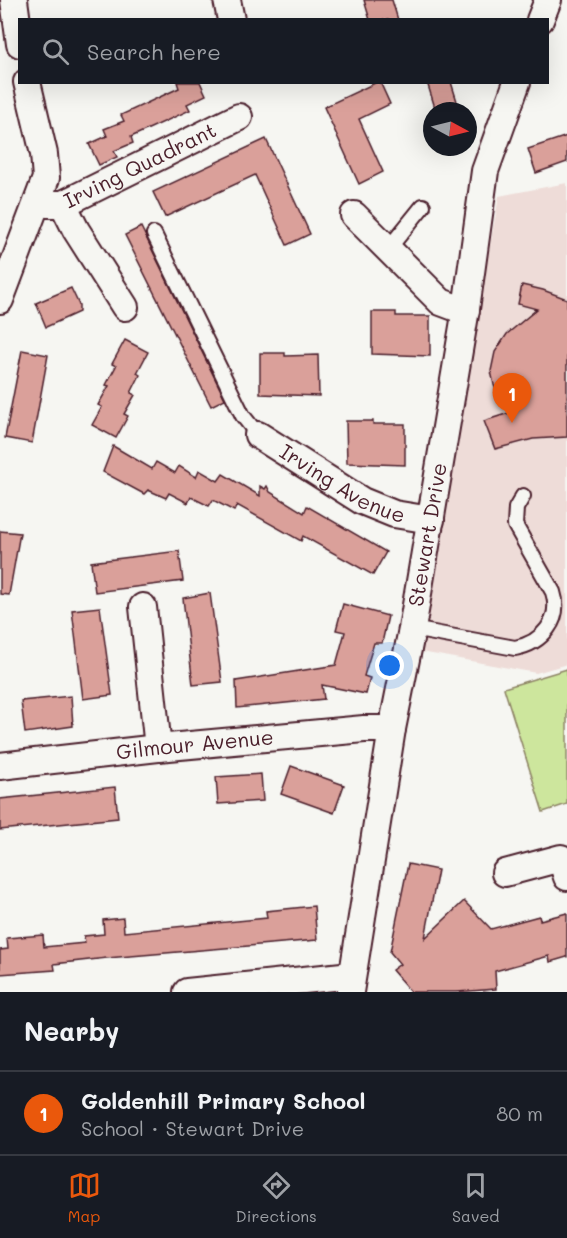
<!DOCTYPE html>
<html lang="en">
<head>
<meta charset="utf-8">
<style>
  :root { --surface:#171b24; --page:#242831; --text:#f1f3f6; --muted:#9ea1a6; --line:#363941; --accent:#ea580c }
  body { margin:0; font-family:Mali,sans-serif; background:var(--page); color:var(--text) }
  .compass { position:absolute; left:423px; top:102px; width:54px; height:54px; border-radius:50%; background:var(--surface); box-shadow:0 6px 24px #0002; rotate:97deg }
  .you { position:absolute; left:390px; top:666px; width:21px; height:21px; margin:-15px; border:4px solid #fff; border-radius:50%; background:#1a73e8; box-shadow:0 0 0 9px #1a73e833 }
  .badge { display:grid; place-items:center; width:39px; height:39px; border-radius:50%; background:var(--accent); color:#fff; font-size:20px; font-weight:700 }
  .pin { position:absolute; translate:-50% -50px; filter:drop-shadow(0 2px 3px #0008) }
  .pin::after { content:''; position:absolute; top:32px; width:21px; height:18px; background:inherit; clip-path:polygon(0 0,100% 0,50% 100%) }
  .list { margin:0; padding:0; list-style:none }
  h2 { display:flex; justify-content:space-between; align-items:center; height:78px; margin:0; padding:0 24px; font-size:26px }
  h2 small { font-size:20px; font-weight:400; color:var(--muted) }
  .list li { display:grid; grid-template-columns:39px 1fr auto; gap:18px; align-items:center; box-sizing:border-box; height:84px; padding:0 24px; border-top:2px solid var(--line) }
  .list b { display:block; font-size:22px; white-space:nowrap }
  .list p { margin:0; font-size:20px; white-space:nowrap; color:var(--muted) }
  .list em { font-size:20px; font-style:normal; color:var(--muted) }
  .icon { flex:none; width:33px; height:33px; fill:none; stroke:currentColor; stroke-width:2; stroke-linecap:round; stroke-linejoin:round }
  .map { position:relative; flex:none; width:567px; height:992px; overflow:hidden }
  .search { position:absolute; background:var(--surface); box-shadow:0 6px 24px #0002; left:18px; right:18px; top:18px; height:66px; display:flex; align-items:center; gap:15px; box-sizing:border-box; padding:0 21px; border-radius:0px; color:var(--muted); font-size:22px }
  .sheet { height:162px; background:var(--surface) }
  nav { display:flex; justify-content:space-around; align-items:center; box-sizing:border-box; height:84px; border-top:2px solid var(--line); background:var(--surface); font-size:16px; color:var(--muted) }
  nav a { display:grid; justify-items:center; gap:3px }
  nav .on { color:var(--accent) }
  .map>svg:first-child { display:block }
  .built { fill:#eedcd8 }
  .green { fill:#cde69d; stroke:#8c8264; stroke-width:1.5 }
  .building { fill:#daa09a; stroke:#4a1f2b; stroke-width:1.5 }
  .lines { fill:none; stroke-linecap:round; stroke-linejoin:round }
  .lane-casing { stroke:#4a1f2b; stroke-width:18 }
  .street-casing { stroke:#4a1f2b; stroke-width:30 }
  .lane { stroke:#f6f6f2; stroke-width:14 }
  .street { stroke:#f6f6f2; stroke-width:26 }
  .labels { text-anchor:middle; stroke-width:5; stroke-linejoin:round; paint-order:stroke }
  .street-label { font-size:21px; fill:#4a1f2b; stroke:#f6f6f2 }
</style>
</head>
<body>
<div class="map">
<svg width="567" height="992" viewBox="0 0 567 992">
  <rect width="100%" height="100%" fill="#f6f6f2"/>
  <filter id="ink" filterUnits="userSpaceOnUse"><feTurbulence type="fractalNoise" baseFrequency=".0167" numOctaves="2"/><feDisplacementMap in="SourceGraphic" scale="12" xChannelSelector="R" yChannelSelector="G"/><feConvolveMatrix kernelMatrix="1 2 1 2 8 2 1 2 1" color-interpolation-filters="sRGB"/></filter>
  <g filter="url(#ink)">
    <polygon class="built" points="567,183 567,664 536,673 416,651 499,196"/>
    <polygon class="green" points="567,669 567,804 543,812 504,688"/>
    <g class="building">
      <polygon points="364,0 392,0 398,20 370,20"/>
      <polygon points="177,82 200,82 206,95 187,104 190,110 131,137 133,143 114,151 117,157 99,165 89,144 107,136 104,129 124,121 121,115 179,88"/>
      <polygon points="377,82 380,82 390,104 359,119 383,172 359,184 324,107"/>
      <polygon points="427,82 451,82 460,111 436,111"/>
      <polygon points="567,136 567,162 536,173 528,149"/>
      <polygon points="266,139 310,234 287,245 255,175 165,217 153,192"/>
      <polygon points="141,227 225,399 211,406 125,235"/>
      <polygon points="522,285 543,290 567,299 567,437 533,439 495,449 484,421 512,412 497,393 494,385 491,371 495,352 507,334 537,309 518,304"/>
      <polygon points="71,288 79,305 79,312 46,327 36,303"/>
      <polygon points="372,312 396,312 396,316 430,316 430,356 372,354"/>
      <polygon points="125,340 148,352 137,373 140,375 131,393 135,395 124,414 128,416 116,438 92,425 102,407 98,405 109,386 106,385 116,366 112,364"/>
      <polygon points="22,350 48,355 32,443 5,438"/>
      <polygon points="260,353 285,353 285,356 318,355 319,396 260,394"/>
      <polygon points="346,421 373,421 373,424 405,424 405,465 347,463"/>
      <polygon points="113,446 152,469 156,462 175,473 179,466 196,477 199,470 218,481 223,474 260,496 260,486 265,489 267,486 270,492 304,513 307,506 386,552 373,575 303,536 301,541 237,505 234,511 213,500 209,506 191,497 188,503 169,493 166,498 148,490 144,494 103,472"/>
      <polygon points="0,531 20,533 9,595 0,594"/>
      <polygon points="179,551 183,581 95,592 91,562"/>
      <polygon points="210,593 222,682 193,685 183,598"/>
      <polygon points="343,604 388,616 382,643 374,643 364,676 370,678 366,694 322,685 324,699 237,708 236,681 336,665 345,632 336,630"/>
      <polygon points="100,607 112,695 83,699 72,610"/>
      <polygon points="71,696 73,726 25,733 21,701"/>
      <polygon points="291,766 344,785 334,813 281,794"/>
      <polygon points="261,774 263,801 218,804 216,777"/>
      <polygon points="115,787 118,818 0,830 0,799"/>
      <polygon points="408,864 438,870 425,938 464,901 491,929 539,916 540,920 567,913 567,957 550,962 549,956 495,971 496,989 457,992 411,992 392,970 400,964 390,952"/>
      <polygon points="314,906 317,940 107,958 54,964 55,970 0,974 0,950 8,949 7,938 43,935 44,947 85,943 84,936 104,934 103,920 123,918 124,932 267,918 266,911"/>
    </g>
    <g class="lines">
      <defs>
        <g id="lane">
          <polyline points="154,234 243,416 258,435"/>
          <polyline points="389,248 423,206"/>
          <path d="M412,629L515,648C542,643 562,620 553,592L515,525L516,508L523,496"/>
        </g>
        <g id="street">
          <polyline points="14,0 20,44"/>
          <polyline points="227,0 231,20"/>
          <polyline points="540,20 548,0"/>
          <path id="s1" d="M39,200L47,204H63L239,117"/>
          <polyline points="63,204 76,230 125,307"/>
          <polyline points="354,215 441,302 457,308 466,309"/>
          <polyline points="0,300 46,178 44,154 27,82"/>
          <path id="s2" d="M258,435L362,501L394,514L431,520"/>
          <polyline points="143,607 158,748"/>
          <path id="s3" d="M0,766L158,748L364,729H392"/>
          <polyline points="505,873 561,858 567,877"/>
          <polyline points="187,992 352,975"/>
          <path id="s4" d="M350,992L392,729L412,629L466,309L485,171L517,82"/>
        </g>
      </defs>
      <use href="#lane" class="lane-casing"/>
      <use href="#street" class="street-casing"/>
      <use href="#lane" class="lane"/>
      <use href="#street" class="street"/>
    </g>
  </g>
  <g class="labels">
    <g class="street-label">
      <text dy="7" stroke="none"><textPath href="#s1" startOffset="111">Irving Quadrant</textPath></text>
      <text dy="7" stroke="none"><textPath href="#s2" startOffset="98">Irving Avenue</textPath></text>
      <text dy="7" stroke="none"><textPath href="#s4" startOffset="464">Stewart Drive</textPath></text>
      <text dy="7" stroke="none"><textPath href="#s3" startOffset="196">Gilmour Avenue</textPath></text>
    </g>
  </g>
</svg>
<svg class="compass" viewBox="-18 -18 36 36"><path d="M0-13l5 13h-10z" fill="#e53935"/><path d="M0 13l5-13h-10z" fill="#9ea1a6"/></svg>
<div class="you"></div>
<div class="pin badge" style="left:512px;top:423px">1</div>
<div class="search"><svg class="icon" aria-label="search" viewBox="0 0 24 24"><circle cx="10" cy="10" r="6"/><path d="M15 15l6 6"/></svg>Search here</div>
</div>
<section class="sheet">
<h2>Nearby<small></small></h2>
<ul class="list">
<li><span class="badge">1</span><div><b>Goldenhill Primary School</b><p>School · Stewart Drive</p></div><em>80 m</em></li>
</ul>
</section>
<nav>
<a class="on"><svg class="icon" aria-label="map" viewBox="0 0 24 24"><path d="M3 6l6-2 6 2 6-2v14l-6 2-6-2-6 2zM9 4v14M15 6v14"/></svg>Map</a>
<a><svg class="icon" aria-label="directions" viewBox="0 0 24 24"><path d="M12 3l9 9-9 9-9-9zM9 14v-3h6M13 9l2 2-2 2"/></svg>Directions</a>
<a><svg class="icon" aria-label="saved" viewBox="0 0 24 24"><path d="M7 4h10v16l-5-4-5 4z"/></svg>Saved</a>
</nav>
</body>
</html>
